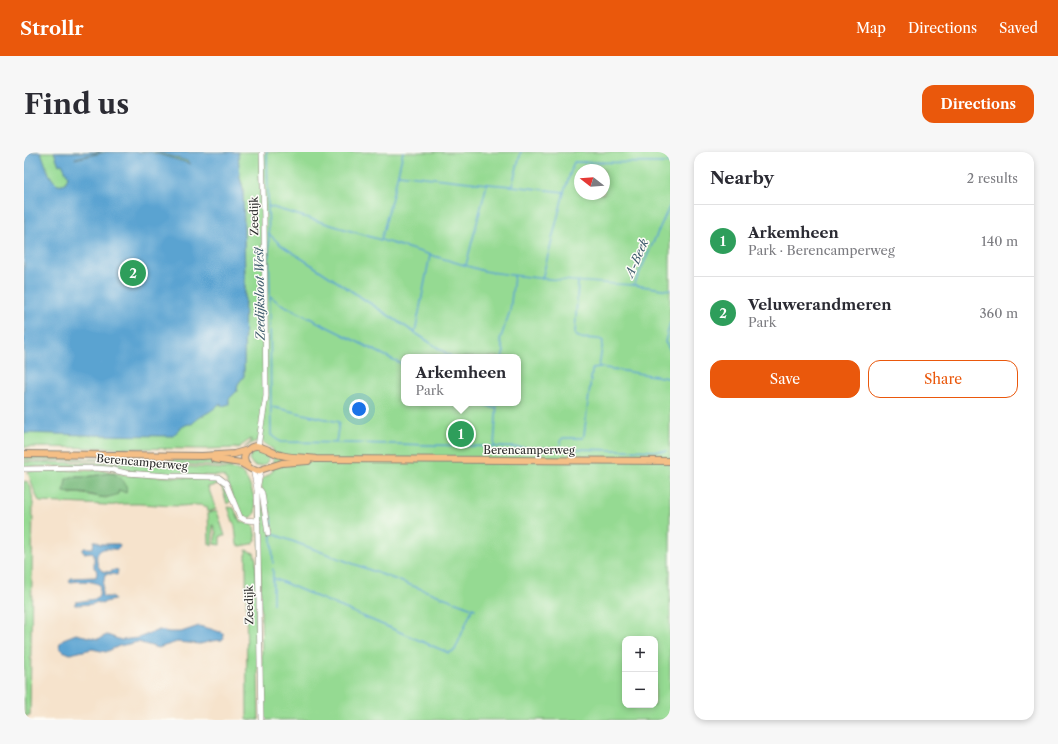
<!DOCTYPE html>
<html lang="en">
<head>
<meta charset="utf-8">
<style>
  :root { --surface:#fff; --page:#f7f7f7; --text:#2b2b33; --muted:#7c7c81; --line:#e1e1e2; --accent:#ea580c }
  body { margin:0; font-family:"Libre Caslon Text",serif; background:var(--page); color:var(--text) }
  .controls { position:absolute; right:12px; bottom:12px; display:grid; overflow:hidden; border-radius:8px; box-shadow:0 2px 6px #0003 }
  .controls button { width:36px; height:36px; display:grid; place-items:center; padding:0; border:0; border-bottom:1px solid var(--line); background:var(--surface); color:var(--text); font:20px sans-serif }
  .compass { position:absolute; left:550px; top:12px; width:36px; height:36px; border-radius:50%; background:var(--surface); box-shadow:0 2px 6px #0003; rotate:287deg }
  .you { position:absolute; left:335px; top:257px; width:14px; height:14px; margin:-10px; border:3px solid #fff; border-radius:50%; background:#1a73e8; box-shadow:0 0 0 6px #1a73e833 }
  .badge { display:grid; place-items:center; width:26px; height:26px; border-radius:50%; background:var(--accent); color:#fff; font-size:13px; font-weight:700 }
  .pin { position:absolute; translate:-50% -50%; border:2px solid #fff; box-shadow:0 1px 4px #0006 }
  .popup { position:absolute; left:377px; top:202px; width:120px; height:52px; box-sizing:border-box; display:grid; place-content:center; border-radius:8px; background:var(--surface); filter:drop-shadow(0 1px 3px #0005); font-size:13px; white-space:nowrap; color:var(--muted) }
  .popup b { font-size:15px; color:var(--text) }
  .popup::after { content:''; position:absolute; left:50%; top:100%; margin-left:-8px; border:8px solid transparent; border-top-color:var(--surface) }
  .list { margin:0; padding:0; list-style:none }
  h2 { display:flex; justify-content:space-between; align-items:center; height:52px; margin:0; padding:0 16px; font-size:17px }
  h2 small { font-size:13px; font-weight:400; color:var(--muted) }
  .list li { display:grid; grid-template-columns:26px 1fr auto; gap:12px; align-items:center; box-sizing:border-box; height:72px; padding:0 16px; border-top:1px solid var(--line) }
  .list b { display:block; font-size:15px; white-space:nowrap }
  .list p { margin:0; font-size:13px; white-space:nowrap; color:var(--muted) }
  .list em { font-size:13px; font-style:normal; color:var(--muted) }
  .actions { display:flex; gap:8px; padding:12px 16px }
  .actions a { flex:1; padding:9px 0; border:1px solid var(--accent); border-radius:12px; text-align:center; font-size:14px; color:var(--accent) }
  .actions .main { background:var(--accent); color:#fff }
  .map { position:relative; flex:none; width:646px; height:568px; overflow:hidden; border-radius:12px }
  header { display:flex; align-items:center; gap:24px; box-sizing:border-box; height:56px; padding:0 20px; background:var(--accent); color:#fff }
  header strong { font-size:19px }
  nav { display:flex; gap:22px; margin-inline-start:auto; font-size:14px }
  .intro { display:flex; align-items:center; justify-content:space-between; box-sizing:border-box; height:96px; padding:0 24px }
  h1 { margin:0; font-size:28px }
  .button { padding:10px 18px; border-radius:12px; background:var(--accent); color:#fff; font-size:14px; font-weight:700 }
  main { display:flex; gap:24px; padding:0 24px }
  aside { flex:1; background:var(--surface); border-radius:12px; box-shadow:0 2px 6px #0003 }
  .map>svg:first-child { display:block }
  .green { fill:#95da92; stroke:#60825e; fill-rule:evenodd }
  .forest { fill:#78ba7c; stroke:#527254 }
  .water { fill:#5aa3d1; stroke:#42677e }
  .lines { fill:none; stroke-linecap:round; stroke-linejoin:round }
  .stream { stroke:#5aa3d1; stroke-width:1.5 }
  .minor-casing { stroke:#90877c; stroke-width:6 }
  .major-casing { stroke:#90877c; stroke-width:8 }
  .minor { stroke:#fff; stroke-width:5 }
  .major { stroke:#f5bf86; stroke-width:6 }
  .labels { text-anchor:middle; stroke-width:3; stroke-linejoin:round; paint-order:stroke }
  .street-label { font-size:11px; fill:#2b2b2b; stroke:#fdfcf7 }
  .water-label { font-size:12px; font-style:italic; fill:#3e5b6d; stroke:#fdfcf7 }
</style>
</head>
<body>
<header>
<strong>Strollr</strong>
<nav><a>Map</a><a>Directions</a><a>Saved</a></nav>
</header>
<div class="intro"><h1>Find us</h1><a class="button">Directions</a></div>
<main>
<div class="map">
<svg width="646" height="568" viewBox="0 0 646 568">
  <rect width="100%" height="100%" fill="#fdfcf7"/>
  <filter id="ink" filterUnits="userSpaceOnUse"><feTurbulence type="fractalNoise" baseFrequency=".025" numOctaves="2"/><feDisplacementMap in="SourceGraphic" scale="8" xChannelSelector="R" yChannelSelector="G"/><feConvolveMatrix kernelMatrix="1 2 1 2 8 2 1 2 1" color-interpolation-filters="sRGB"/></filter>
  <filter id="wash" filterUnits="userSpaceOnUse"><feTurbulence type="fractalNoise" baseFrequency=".012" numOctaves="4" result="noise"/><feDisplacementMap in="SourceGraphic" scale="16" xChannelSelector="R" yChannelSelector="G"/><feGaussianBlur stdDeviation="0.9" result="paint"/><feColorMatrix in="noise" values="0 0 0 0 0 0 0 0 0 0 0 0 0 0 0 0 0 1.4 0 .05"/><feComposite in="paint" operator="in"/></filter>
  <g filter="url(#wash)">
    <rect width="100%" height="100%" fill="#f6e3cc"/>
    <g class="green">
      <path d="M0,0H646V568H239L235,344L244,364L247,362V360L243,358L236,333L237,328L249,319V297L241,292L238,289L230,290L220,296L227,290V287L214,296L181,297L0,295ZM556,18H580V42H556ZM217,29L219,36L221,128L220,188ZM380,205H494V251H380ZM601,487H631V553H601Z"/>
      <path d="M234,297L240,299L245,305C243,313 237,316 229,313L225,307L228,299Z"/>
      <polygon points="0,305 183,309 208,310 208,315 77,308 0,308"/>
      <path d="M0,310L101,311L202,317C207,317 213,317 217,320C225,325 241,366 224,366C221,366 218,363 217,360C210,351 207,339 203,329L200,325L196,324L145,323L102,319L70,314L0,315Z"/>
      <path d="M70,318L84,319L102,323L192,327C202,330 203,340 207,349L203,352L197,332L184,335L192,357L184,360L183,355C175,351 164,354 155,354C137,354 119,351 101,352C94,352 90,354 83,353L16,350C10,342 8,330 4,320V319ZM86,321L90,322L96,327L94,338L82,346L53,341L46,342L47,325H61Z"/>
      <polygon points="0,329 4,330 7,336 9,351 6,564 1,564 0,530"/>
      <polygon points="204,355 210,356 216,370 227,372 230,375 232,388 228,392 217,394 213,393 211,375"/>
      <polygon points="193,359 201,384 196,384 196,393 190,392 192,381 189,373 188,373 189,381 188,394 185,392 185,389 184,361"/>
      <polygon points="222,398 230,401 232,408 235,568 223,568"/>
    </g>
    <path class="forest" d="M86,321C94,322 105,331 102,341L95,338L94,342C76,350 71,341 53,341C48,341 45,341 40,340L42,327L47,325H61Z"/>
    <g class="water">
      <path d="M0,0H17C21,10 28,41 42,30L44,24L38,12L35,13L30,0H77L51,6V7L82,0H127L167,12L163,9L131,0H214L216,26L219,36L221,128L220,224L214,232L213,239L205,247V252L199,254L195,252C187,261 176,263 168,272C161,271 154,278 149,284L61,283L0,281Z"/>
      <path d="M70,389H72L76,392H95L96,394L94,397C86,398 78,393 73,403C72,412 75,423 88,419C94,417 88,417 94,418L93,423L88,422H81L78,441V444L81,445H89L90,448L81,450L78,452L73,450L69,452L51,453L50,452L52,450L71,447L75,443L76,433C68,428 56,429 47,430L45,429L47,426L72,425L73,421L72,417L70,416V402L68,400L60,401L58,399L60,396H69Z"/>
      <polygon points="175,474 187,477 199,481 200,486 198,488 188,489 176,492 153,490 134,496 114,490 95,494 82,500 68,497 46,502 39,499 35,495 36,491 39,487 52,482 74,487 83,483 97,488 114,486 135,478 145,480 157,480"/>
    </g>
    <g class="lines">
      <g class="stream">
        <path d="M243,0L246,144L247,283L256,290C385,291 513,297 642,299"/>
        <polyline points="374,22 379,0"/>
        <polyline points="463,32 488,34 497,0"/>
        <polyline points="488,34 540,40"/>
        <polyline points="646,53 610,133 646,138"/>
        <path d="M244,54L460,119C510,127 560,130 610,133"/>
        <polyline points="245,82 257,93 428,205"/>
        <polyline points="357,88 374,22 463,32 442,113"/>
        <polyline points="518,127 540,40 550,10 646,11"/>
        <polyline points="246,144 255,151 380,213"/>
        <polyline points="646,171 641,190 646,198"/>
        <polyline points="391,181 406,103"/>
        <polyline points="478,205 480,199 476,188 486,159 490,124"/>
        <polyline points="575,215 644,226"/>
        <polyline points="457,251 472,257"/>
        <polyline points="248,255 315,270 312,290"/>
        <polyline points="470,295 473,251"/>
        <path d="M536,297L537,288L539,286H559L560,283L568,219L569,216L575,215L579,189C571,183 557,191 551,182L554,130"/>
        <polyline points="247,365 249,411"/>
        <polyline points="249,382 451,457"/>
        <polyline points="249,417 249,452"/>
        <polyline points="249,426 425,501 431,498 448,457"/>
      </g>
    </g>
  </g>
  <g filter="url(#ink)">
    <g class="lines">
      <defs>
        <g id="minor">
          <polyline points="234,294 242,244 240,67 238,0"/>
          <polyline points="0,317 70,316 85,317 102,321 145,324 194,325 202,331 216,365 221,368 234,369"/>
          <polyline points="229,317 233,337 236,338 238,341 244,382"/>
          <polyline points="237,568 233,337 237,318"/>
        </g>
        <g id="major">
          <polyline points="0,302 178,304 210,302 224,298"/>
          <polyline points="190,307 217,311 227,317 233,319 258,311 284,309"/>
          <path d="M224,314C220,310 219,305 222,300C233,286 245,301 257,303C268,306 280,305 292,307L646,309"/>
        </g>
      </defs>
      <use href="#minor" class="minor-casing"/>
      <use href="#major" class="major-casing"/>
      <use href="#minor" class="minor"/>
      <use href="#major" class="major"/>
    </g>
  </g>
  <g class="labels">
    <g class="street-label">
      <text transform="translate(230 64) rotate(-91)" y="4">Zeedijk</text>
      <text x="505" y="302">Berencamperweg</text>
      <text transform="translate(118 310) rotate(5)" y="4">Berencamperweg</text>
      <text transform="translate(225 453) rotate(-91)" y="4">Zeedijk</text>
    </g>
    <g class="water-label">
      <text transform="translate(613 106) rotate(-66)" y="4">A-Beek</text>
      <text transform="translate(236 142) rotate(-91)" y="4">Zeedijksloot West</text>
    </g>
  </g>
</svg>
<div class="controls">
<button>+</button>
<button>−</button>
</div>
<svg class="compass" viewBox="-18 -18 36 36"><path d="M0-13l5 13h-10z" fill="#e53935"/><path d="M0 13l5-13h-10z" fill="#7c7c81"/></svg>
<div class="you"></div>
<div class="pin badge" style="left:437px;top:282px;background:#2e9e5b">1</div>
<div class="popup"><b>Arkemheen</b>Park</div>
<div class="pin badge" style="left:109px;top:121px;background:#2e9e5b">2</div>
</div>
<aside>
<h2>Nearby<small>2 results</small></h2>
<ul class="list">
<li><span class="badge" style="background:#2e9e5b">1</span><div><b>Arkemheen</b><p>Park · Berencamperweg</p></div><em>140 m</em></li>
<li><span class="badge" style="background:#2e9e5b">2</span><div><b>Veluwerandmeren</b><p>Park</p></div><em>360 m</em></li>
</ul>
<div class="actions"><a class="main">Save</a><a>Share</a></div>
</aside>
</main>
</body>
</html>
